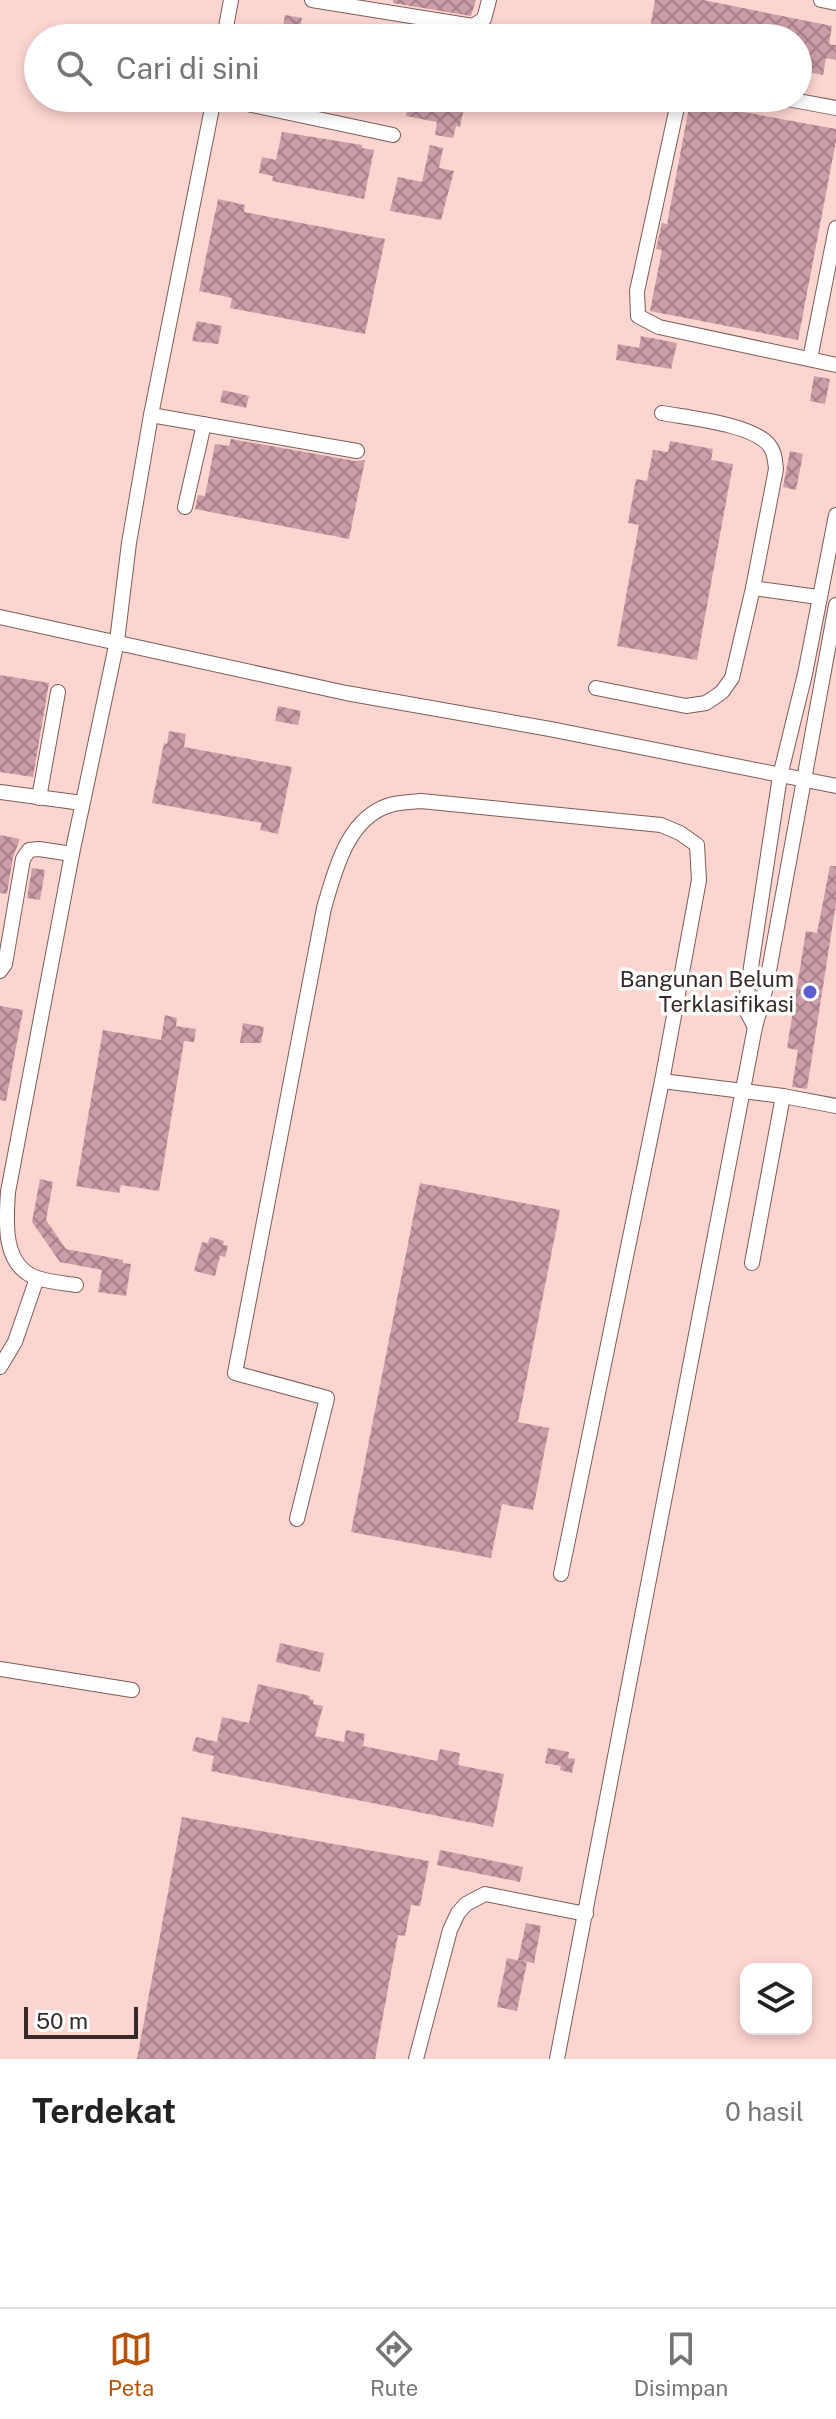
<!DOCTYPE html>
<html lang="id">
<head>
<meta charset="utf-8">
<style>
  :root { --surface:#fff; --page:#f2f2f2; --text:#222; --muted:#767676; --line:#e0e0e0; --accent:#b45309 }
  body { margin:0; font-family:"Public Sans",sans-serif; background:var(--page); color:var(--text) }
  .controls { position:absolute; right:24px; bottom:24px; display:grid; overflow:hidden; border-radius:16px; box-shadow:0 4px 12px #0003 }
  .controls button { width:72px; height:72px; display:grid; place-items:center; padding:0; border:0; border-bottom:2px solid var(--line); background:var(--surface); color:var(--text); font:40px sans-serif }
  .scale { position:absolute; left:24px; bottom:20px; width:114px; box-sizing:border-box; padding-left:8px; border:4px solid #372927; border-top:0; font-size:22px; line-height:28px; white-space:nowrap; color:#372927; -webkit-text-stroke:6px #fff; paint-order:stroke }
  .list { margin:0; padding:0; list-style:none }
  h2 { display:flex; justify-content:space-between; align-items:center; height:104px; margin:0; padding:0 32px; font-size:34px }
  h2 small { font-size:26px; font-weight:400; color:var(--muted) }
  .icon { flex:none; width:44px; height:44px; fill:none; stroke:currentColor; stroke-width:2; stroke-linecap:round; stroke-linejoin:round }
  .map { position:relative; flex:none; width:836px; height:2059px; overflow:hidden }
  .search { position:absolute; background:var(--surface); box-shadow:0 4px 12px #0003; left:24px; right:24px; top:24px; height:88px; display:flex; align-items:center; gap:20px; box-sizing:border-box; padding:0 28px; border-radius:44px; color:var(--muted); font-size:30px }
  .sheet { height:248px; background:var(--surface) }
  nav { display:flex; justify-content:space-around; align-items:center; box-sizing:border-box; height:112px; border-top:2px solid var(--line); background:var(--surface); font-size:22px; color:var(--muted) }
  nav a { display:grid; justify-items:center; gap:4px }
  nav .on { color:var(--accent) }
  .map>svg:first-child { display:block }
  .building { fill:url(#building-cross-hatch) }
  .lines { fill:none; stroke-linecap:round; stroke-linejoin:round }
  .minor-casing { stroke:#7c5c57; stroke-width:16 }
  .minor { stroke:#fff; stroke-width:14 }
  .poi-dot { fill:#5c5bd3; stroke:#fff; stroke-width:3 }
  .labels { text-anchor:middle; stroke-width:7; stroke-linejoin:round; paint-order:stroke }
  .poi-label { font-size:22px; fill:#372927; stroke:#fff; text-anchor:end }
</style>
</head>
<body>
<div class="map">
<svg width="836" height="2059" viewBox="0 0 836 2059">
  <defs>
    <pattern id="building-cross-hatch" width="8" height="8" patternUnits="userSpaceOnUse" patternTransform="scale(2)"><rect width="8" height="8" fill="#cc9da7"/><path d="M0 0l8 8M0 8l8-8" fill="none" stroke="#a68088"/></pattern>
  </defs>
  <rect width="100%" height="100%" fill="#fcd5d0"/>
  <g class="building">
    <polygon points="393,0 476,0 471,16 393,3"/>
    <polygon points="655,0 703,0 832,26 829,44 836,45 836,60 826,58 823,75 798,70 798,38 648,38"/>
    <polygon points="285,15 302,18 298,38 281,38"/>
    <polygon points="410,98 466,98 460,127 456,126 453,138 435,135 437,122 406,116"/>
    <polygon points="711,98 741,98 738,111 836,129 836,141 798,340 650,311 662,250 656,249 662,223 667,224 690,102 709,106"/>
    <polygon points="282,132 362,145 362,148 374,150 364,199 272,181 273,176 259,173 262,157 276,160"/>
    <polygon points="430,145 443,148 439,168 454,171 441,220 390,211 398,177 422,182"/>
    <polygon points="218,199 245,205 244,212 385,239 365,334 230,308 232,298 199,291"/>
    <polygon points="197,321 222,326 218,344 192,341"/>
    <polygon points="641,336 677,343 671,369 616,360 618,344 639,348"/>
    <polygon points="814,376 830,379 825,404 810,401"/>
    <polygon points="223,390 249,396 246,408 220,402"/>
    <polygon points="231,439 355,461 365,460 349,539 195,509 198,495 205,496 215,444 229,446"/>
    <polygon points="670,441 713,449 711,460 733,464 697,660 617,646 639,525 628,523 636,479 647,481 653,450 668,452"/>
    <polygon points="790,451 803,454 796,490 783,487"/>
    <polygon points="0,675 49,683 33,777 0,772"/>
    <polygon points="278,706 301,711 298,725 275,721"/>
    <polygon points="169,731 186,734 184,747 292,767 278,834 260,830 262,823 152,803 164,743 167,744"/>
    <polygon points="0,835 20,839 13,857 7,894 0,893"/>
    <polygon points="830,866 836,866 836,903 807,1089 792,1087 798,1050 787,1048 806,931 817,933"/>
    <polygon points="32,868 45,870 40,900 27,898"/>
    <polygon points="0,1006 23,1010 6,1101 0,1100"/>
    <polygon points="165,1015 177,1018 176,1026 196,1029 194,1042 184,1041 159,1191 121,1185 119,1193 76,1186 103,1030 161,1040"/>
    <polygon points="243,1023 264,1027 261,1043 240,1043"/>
    <polygon points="40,1179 53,1182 46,1220 66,1249 123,1260 123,1263 131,1264 126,1296 98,1292 102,1270 60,1262 32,1222"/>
    <polygon points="420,1183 560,1210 518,1422 549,1428 533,1510 502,1504 491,1558 351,1532"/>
    <polygon points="210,1237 224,1241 223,1245 228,1246 225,1257 220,1256 215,1276 194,1271 202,1242 208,1243"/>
    <polygon points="280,1643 324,1653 320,1672 276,1662"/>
    <polygon points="258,1684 310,1696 309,1699 314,1700 313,1704 323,1706 315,1736 344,1742 346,1730 365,1734 363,1746 437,1761 440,1749 460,1753 458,1765 504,1774 493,1827 211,1771 214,1756 192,1751 196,1737 217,1742 222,1717 249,1723"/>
    <polygon points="548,1748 569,1752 568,1758 575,1759 572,1773 560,1770 561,1766 545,1763"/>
    <polygon points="182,1817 429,1861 420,1906 411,1905 405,1936 398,1935 375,2059 137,2059"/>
    <polygon points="440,1850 523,1867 520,1882 437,1865"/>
    <polygon points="526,1923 541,1926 534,1963 518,1960"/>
    <polygon points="507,1958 527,1962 517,2011 497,2007"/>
  </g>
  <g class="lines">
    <defs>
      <g id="minor">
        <polyline points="312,0 473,26 484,19 489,0"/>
        <polyline points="821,0 836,3"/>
        <polyline points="224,38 231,0"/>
        <polyline points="219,98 393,135"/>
        <polyline points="679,98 637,291 638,316 659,327 836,365"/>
        <polyline points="782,98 836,108"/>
        <polyline points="810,359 836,228"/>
        <path d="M662,413C689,418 752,424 769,445C775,452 775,461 776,469L753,588L818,597"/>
        <polyline points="151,415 357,451"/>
        <polyline points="185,507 204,424"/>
        <polyline points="0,617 346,693 550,729 836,786"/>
        <polyline points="596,688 686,706 706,703 722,692 732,678 753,588"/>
        <polyline points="0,792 82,803"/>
        <polyline points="39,798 58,692"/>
        <polyline points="0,971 5,964 23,859 29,850 39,849 72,854"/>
        <polyline points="755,1027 748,1014 746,1000 780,776 805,674 836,515"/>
        <polyline points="662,1081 783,1096 836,1106"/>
        <polyline points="752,1263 783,1096"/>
        <path d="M76,1285C63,1283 49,1282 37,1278C2,1266 6,1221 8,1192L72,854L117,641L129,543L151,415L214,98"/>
        <polyline points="0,1367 15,1342 37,1278"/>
        <path d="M297,1519L327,1398L235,1373L324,908C335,871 347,818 390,805C399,802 411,802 421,801L661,825L680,833L697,845L699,880L662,1081L561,1574"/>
        <polyline points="0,1669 132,1690"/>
        <polyline points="416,2059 450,1930 458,1913 466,1904 485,1894 586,1914"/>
        <polyline points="557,2059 755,1027 766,987 836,605"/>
      </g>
    </defs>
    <use href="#minor" class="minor-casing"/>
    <use href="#minor" class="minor"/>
  </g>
  <circle class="poi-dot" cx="810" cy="992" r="8"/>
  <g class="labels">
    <g class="poi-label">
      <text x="794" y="987">Bangunan Belum<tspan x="794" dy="25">Terklasifikasi</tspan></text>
    </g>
  </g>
</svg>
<div class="controls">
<button><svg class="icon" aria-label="layers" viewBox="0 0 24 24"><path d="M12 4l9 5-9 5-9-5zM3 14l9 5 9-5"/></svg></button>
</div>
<div class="scale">50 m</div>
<div class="search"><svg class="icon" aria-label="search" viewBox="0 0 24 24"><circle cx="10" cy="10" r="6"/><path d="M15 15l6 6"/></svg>Cari di sini</div>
</div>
<section class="sheet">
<h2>Terdekat<small>0 hasil</small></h2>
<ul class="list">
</ul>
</section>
<nav>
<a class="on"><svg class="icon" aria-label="map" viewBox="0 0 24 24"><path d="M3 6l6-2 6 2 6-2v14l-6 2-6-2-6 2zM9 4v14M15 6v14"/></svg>Peta</a>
<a><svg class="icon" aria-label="directions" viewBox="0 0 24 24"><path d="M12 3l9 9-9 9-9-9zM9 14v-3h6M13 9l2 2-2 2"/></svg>Rute</a>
<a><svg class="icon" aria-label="saved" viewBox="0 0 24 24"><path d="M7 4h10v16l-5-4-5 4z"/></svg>Disimpan</a>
</nav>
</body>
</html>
